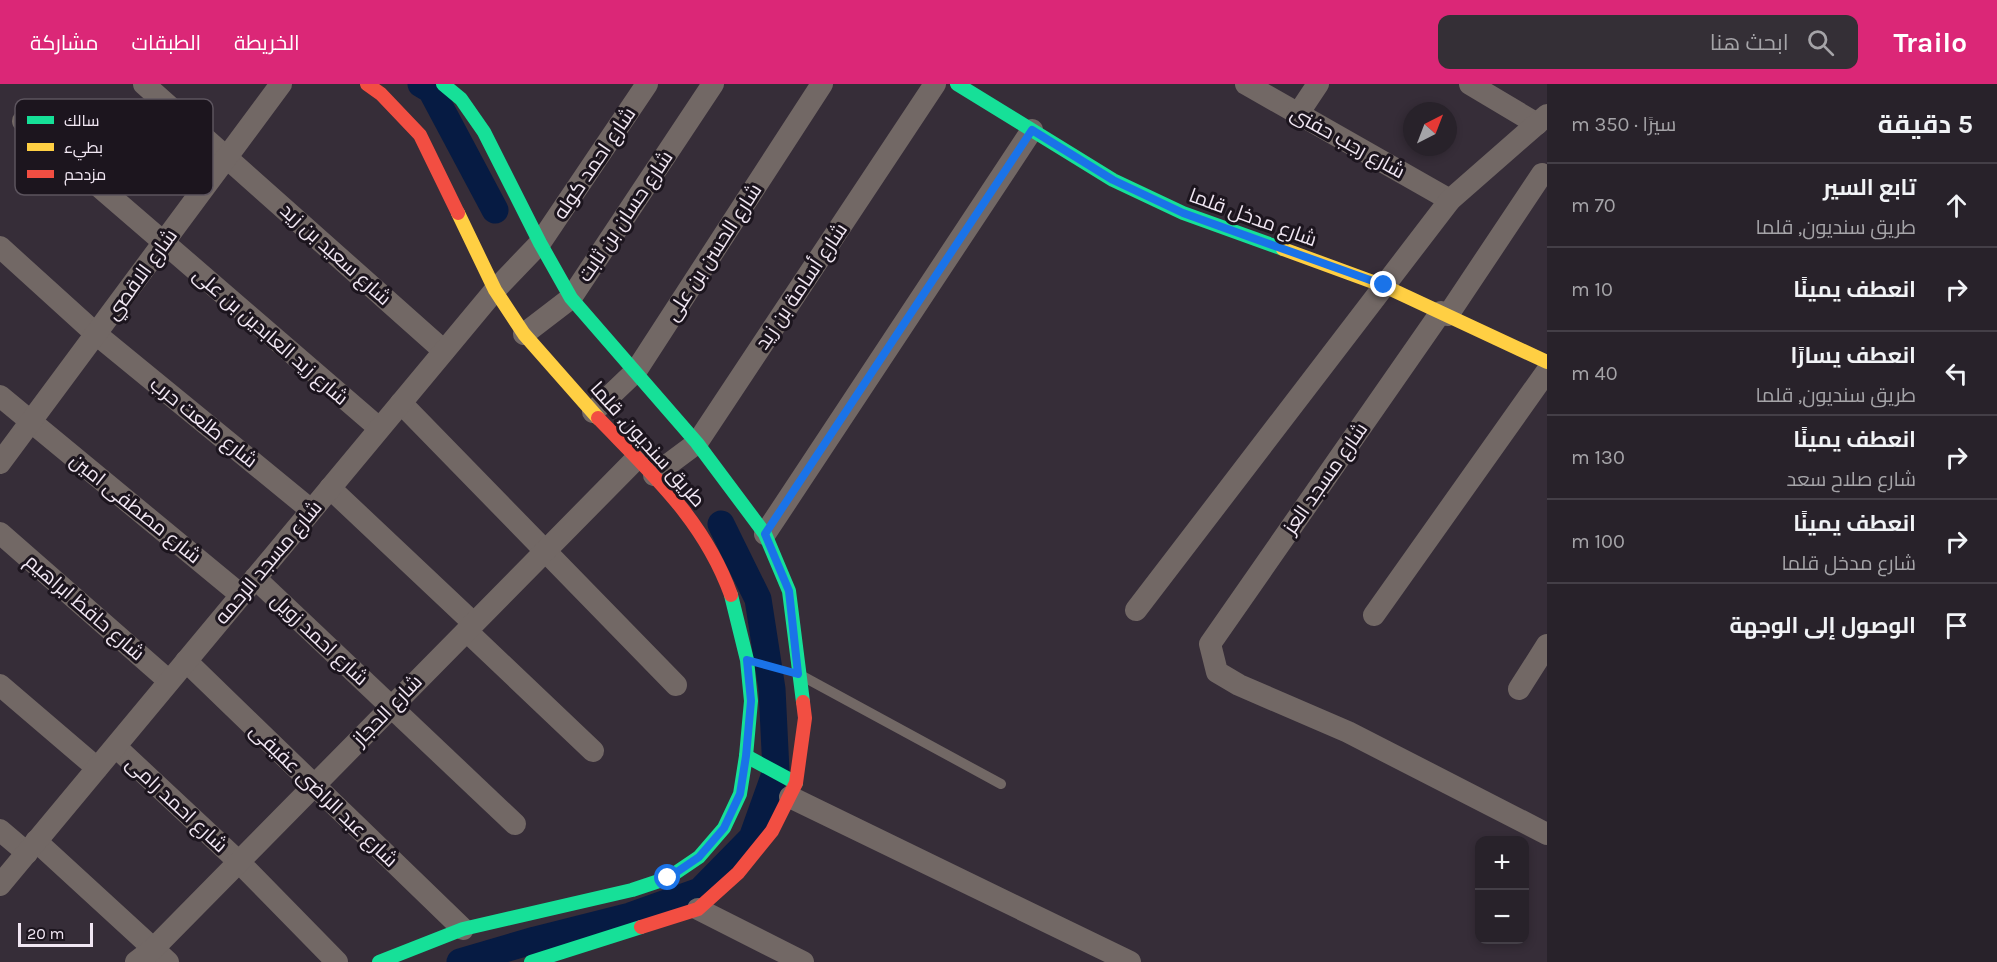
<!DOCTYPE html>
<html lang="ar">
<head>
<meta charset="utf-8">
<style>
  :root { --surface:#28222a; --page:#342f36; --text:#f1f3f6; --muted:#a5a4a8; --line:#443f47; --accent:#db2777 }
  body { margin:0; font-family:Karla,Cairo,sans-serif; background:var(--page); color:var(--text); direction:rtl }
  .controls { position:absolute; right:18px; bottom:18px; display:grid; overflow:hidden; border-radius:12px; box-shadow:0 3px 9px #0003 }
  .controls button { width:54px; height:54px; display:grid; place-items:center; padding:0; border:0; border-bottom:2px solid var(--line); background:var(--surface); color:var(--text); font:30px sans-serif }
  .compass { position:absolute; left:1403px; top:18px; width:54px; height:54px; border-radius:50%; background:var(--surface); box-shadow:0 3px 9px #0003; rotate:42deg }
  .scale { position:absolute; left:18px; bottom:15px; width:75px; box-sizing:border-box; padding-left:6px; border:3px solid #f1e7f3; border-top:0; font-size:16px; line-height:21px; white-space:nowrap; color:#f1e7f3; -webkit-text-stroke:4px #1c151e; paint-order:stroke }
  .stop { position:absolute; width:18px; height:18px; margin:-14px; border:4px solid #1a73e8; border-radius:50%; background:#fff }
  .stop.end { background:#1a73e8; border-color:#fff; box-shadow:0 2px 6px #0008 }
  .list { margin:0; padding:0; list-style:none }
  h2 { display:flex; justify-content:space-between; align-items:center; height:78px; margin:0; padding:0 24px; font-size:26px }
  h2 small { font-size:20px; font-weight:400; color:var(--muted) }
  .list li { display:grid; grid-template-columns:39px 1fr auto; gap:18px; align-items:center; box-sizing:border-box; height:84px; padding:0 24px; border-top:2px solid var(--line) }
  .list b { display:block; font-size:22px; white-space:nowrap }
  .list p { margin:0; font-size:20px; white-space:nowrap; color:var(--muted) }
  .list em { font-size:20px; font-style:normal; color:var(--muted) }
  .icon { flex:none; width:33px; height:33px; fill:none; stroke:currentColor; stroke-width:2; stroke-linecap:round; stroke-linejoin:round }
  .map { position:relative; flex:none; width:1547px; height:878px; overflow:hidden; direction:ltr }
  header { display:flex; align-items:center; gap:36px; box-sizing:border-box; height:84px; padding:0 30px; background:var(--accent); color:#fff }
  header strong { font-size:28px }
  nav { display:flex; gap:33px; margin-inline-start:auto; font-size:21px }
  .search { width:420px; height:54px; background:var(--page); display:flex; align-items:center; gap:15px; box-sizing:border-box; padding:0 21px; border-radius:12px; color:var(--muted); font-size:22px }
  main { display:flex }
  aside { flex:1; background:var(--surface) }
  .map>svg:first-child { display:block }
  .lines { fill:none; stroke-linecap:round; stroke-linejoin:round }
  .canal { stroke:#061b43; stroke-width:27 }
  .lane { stroke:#726865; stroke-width:10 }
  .street { stroke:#726865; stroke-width:22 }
  .fast { stroke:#16e098; stroke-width:14 }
  .slow { stroke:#ffcf43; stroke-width:14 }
  .jam { stroke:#f24e42; stroke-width:14 }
  .route { stroke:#1a73e8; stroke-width:8 }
  .labels { text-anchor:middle; stroke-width:6; stroke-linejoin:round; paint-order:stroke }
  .street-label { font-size:20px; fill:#f1e7f3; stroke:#1c151e }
  .key { fill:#1c151e; stroke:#5c545e; stroke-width:1.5 }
  .key-label { font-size:16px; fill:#f1e7f3 }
</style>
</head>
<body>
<header>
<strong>Trailo</strong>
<div class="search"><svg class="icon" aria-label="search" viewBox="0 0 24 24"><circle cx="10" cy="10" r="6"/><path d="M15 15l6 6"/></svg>ابحث هنا</div>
<nav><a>الخريطة</a><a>الطبقات</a><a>مشاركة</a></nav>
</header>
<main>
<aside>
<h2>5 دقيقة<small>سيرًا · 350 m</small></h2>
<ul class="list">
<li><svg class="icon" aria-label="ahead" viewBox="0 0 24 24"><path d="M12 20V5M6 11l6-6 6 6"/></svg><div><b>تابع السير</b><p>طريق سنديون, قلما</p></div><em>70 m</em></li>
<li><svg class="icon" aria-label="right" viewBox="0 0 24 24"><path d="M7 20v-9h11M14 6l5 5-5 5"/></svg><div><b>انعطف يمينًا</b></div><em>10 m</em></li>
<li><svg class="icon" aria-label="left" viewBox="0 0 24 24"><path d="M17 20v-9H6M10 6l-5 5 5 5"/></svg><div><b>انعطف يسارًا</b><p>طريق سنديون, قلما</p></div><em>40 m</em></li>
<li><svg class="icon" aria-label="right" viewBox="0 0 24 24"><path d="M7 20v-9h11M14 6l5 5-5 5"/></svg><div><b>انعطف يمينًا</b><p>شارع صلاح سعد</p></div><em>130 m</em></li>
<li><svg class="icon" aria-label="right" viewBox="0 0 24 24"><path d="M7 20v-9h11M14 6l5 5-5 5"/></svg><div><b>انعطف يمينًا</b><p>شارع مدخل قلما</p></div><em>100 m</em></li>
<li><svg class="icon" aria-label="arrive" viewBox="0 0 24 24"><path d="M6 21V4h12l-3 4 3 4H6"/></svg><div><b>الوصول إلى الوجهة</b></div></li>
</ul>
</aside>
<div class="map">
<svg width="1547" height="878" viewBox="0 0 1547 878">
  <rect width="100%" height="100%" fill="#362d38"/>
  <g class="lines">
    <g class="canal">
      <polyline points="421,0 431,6 495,126"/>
      <polyline points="460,878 535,856 630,832 700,807 752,754 776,687 772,605 758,515 721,440"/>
    </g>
    <polyline class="lane" points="804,593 1001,700"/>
    <g class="street">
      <polyline points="144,0 444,267"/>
      <polyline points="1246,0 1450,116"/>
      <polyline points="1470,0 1537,40"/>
      <polyline points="1298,30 1318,0"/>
      <polyline points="23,37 379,344"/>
      <polyline points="0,163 96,250 311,426"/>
      <polyline points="1441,228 1210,560 1217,588 1239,601 1348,648 1547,750"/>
      <polyline points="1448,231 1542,90"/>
      <polyline points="524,250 571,214 713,0"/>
      <polyline points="0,312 241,511"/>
      <polyline points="401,319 676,601"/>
      <polyline points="593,328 636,287 822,0"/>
      <polyline points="0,379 281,0"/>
      <polyline points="654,391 697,359 935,0"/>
      <path d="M330,404L469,535C472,541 469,547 473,553L593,667"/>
      <polyline points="0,449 169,597"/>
      <polyline points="765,450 1032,46"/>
      <polyline points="255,494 515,740"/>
      <polyline points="1136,526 1450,116 1547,31"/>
      <polyline points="1374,531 1547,287"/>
      <polyline points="186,577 463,845"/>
      <polyline points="0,601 97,684"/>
      <polyline points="1519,605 1547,561"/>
      <polyline points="116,663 238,777 337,878"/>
      <polyline points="790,713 1130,878"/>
      <polyline points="0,746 27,769"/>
      <polyline points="36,757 168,878"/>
      <polyline points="0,801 495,206 540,159 647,0"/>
      <polyline points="698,825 803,878"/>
      <polyline points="136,878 153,865 637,374"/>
    </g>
    <g class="fast">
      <polyline points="443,0 461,15 484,48 540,159 571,214 697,359 765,450 789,507 803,618"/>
      <polyline points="957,0 1113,96 1183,129 1283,165"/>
      <polyline points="746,672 796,699"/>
      <polyline points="379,878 463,845 632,806 668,794 699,773 724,744 740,710 746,672 751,617 747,576 731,511"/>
      <polyline points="531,878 641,843"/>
    </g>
    <g class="slow">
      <polyline points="458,129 495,206 524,250 598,334"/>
      <polyline points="1283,165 1384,202 1547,278"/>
    </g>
    <g class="jam">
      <polyline points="367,0 381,10 420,51 458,129"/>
      <path d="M598,334C652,390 704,436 731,511"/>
      <polyline points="641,843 698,825 738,789 772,747 796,699 805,634 803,618"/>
    </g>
  </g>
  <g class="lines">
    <polyline class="route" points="668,794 699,773 724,744 740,710 746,672 751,617 747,576 798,590 789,507 765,450 1032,46 1113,96 1183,129 1384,201"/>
  </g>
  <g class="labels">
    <g class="street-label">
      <text transform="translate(1348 58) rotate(29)" y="7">شارع رجب حفنى</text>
      <text transform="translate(594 79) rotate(-56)" y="7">شارع احمد كوله</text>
      <text transform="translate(625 132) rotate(-56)" y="7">شارع حسان بن ثابت</text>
      <text transform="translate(1253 133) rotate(20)" y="7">شارع مدخل قلما</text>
      <text transform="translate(713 168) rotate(-57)" y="7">شارع الحسن بن على</text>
      <text transform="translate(336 170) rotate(42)" y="7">شارع سعيد بن زيد</text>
      <text transform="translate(141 190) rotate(-54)" y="7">شارع الاقصي</text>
      <text transform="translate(801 202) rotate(-56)" y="7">شارع أسامة بن زيد</text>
      <text transform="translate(271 252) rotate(41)" y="7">شارع زيد العابدين بن على</text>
      <text transform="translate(204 338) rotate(39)" y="7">شارع طلعت حرب</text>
      <text transform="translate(648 360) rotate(48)" y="7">طريق سنديون, قلما</text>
      <text transform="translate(1325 394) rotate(-55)" y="7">شارع مسجد العز</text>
      <text transform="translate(136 424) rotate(39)" y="7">شارع مصطفى امين</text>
      <text transform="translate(268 478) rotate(-50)" y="7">شارع مسجد الرحمه</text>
      <text transform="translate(85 523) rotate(41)" y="7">شارع حافظ ابراهيم</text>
      <text transform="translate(320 555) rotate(43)" y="7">شارع احمد زويل</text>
      <text transform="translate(387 626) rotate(-46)" y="7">شارع الحجاز</text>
      <text transform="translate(324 711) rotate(44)" y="7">شارع عبد الراضى عفيفى</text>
      <text transform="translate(177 720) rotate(43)" y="7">شارع احمد رامى</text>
    </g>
  </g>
  <rect x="15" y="15" width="198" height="96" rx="9" class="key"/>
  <rect x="27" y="32" width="27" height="8" fill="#16e098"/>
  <rect x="27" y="59" width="27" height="8" fill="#ffcf43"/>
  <rect x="27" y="86" width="27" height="8" fill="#f24e42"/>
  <g class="key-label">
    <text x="64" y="42">سالك</text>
    <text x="64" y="69">بطيء</text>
    <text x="64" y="96">مزدحم</text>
  </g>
</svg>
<div class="controls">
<button>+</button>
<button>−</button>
</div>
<svg class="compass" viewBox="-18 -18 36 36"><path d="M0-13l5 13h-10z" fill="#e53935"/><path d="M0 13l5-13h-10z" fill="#a5a4a8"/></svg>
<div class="scale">20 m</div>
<div class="stop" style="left:668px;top:794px"></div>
<div class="stop end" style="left:1384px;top:201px"></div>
</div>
</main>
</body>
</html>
